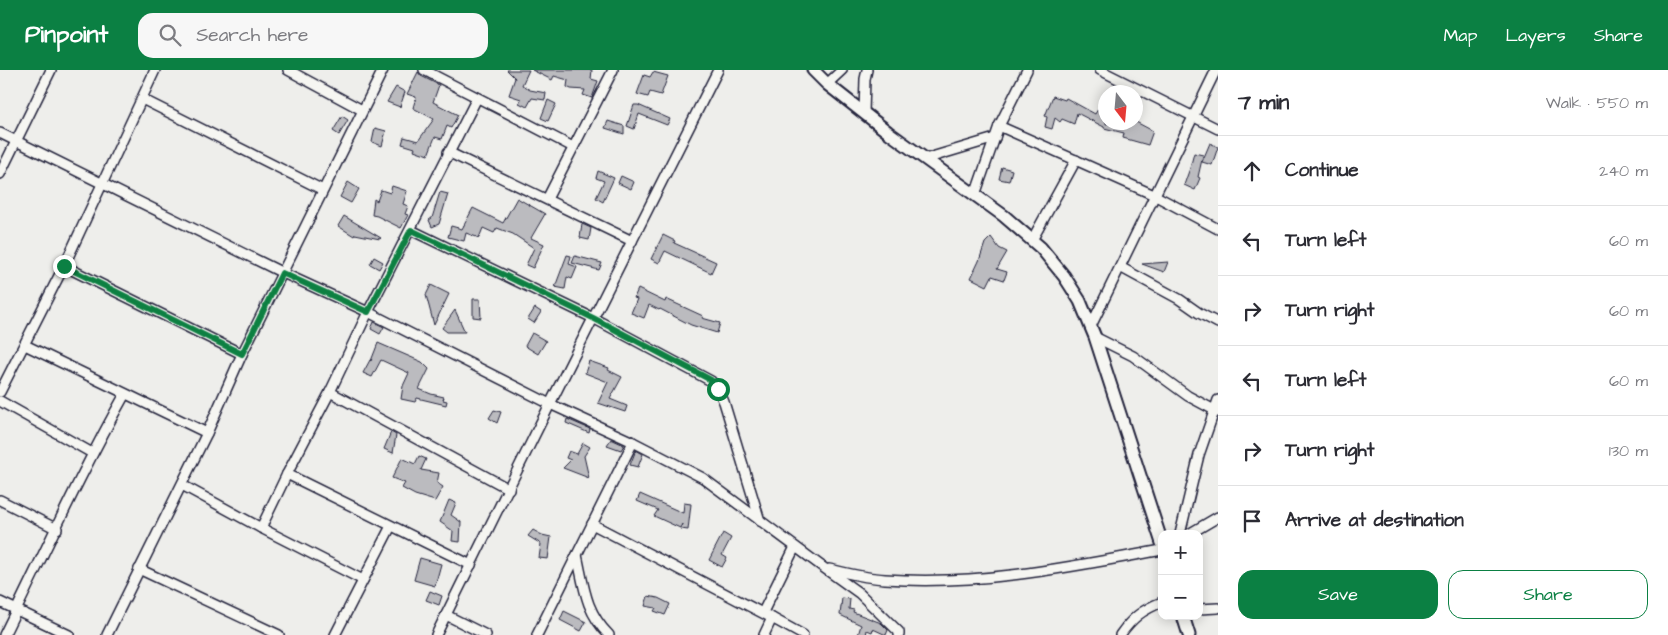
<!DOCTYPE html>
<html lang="en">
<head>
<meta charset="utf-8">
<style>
  :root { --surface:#fff; --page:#f7f7f7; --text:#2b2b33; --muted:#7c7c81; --line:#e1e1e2; --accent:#0b8043 }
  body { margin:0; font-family:"Architects Daughter",sans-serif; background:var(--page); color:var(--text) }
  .controls { position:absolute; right:15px; bottom:15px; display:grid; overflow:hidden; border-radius:10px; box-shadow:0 2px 12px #0003 }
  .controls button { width:45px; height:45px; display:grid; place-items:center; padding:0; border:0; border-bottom:1px solid var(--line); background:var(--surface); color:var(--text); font:25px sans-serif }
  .compass { position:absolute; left:1098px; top:15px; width:45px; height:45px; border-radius:50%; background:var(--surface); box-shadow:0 2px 12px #0003; rotate:164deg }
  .stop { position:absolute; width:15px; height:15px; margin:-11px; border:4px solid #0b8043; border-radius:50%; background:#fff }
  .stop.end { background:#0b8043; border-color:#fff; box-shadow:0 1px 5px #0008 }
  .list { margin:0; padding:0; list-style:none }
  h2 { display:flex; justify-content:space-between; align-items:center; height:65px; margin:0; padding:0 20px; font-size:21px }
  h2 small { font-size:16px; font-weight:400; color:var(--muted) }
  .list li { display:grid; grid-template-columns:32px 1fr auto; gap:15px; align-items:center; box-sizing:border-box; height:70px; padding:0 20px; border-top:1px solid var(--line) }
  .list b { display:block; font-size:19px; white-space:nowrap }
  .list em { font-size:16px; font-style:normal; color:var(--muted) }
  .actions { display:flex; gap:10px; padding:15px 20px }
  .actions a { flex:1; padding:11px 0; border:1px solid var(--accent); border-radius:15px; text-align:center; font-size:18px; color:var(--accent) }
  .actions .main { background:var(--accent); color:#fff }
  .icon { flex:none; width:28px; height:28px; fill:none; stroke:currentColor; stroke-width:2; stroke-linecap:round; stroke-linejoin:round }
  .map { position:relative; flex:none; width:1218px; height:565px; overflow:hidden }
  header { display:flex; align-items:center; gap:30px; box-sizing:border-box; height:70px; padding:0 25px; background:var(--accent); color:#fff }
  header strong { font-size:24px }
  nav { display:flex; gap:28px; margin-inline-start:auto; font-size:18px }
  .search { width:350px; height:45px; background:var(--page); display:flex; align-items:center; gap:12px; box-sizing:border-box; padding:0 18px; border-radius:15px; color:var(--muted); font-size:19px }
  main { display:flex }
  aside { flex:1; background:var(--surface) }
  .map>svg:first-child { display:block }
  .building { fill:#bbbbbf; stroke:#22223b }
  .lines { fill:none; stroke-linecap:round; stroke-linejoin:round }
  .minor-casing { stroke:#22223b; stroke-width:12 }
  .secondary-casing { stroke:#22223b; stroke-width:15 }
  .minor { stroke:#f6f6f2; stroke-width:9 }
  .secondary { stroke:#f6f6f2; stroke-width:11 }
  .route { stroke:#0b8043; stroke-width:6 }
</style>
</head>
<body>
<header>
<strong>Pinpoint</strong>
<div class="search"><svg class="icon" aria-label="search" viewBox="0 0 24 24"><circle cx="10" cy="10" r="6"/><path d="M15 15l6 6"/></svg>Search here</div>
<nav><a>Map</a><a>Layers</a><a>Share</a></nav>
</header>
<main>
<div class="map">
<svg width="1218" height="565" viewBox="0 0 1218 565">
  <rect width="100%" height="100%" fill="#eeeeeb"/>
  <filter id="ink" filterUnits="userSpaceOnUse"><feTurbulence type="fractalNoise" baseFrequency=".02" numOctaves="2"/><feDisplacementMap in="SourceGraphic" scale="10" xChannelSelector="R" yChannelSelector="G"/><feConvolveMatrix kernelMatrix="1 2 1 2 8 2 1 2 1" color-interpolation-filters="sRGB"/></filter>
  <g filter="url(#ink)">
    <g class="building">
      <polygon points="507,0 529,0 522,15 530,20 546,23 545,30 532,28 527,37 519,33 521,29 509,25 515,8"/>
      <polygon points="532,0 592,0 591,9 598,11 592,28 583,25 585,20 571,19 567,17 568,10 554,6 552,10"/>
      <polygon points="418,2 421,6 439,15 433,32 458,45 451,58 447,56 442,69 435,67 428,85 414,80 415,78 402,74 404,67 418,71 434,49 413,38 416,27 407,24"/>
      <polygon points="653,2 668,6 661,25 650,22 648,27 637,24 644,5 650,7"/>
      <polygon points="396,17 405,22 400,37 387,32"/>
      <polygon points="1053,26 1065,30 1066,28 1095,44 1100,36 1106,39 1106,54 1113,52 1128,57 1129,52 1136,52 1153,61 1148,75 1123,68 1124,63 1104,58 1104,57 1077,43 1074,54 1062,49 1060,52 1055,48 1052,59 1045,57 1047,47 1045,46"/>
      <polygon points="548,30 556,34 548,51 541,48"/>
      <polygon points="634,35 638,35 670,49 667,55 639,44 634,59 627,56"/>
      <polygon points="342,46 348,50 339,65 333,61"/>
      <polygon points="608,51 624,56 624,64 605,58"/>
      <polygon points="375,58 386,61 382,76 372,72"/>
      <polygon points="1210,73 1218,77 1212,95 1202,92"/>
      <polygon points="1194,83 1203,85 1198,107 1200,108 1195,120 1184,115 1190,98"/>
      <polygon points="1002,97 1012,100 1009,111 999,109"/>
      <polygon points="598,101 614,108 603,132 596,128 604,111 596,108"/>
      <polygon points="621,106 634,112 631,119 618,113"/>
      <polygon points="348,112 359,119 351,133 340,127"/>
      <polygon points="392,116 407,121 403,134 408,136 405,144 408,145 401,158 377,146 372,145 374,129 377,131 381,120 390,123"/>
      <polygon points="440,122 448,124 439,154 432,157 429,150 432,148"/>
      <polygon points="517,128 545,144 531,168 544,174 533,198 526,195 534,178 513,164 497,158 494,163 483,158 479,168 466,163 464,171 448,167 451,156 462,159 473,138 503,153"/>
      <polygon points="344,146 381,168 380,169 355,164 354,166 338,156"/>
      <polygon points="582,154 591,158 589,170 580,168"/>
      <polygon points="663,165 675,171 674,173 716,192 711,203 665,181 659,193 651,189"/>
      <polygon points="991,167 999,178 1007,182 997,199 1007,202 1004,210 992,206 987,216 971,208 979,191 985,173"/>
      <polygon points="567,185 571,186 569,194 577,197 572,209 567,207 565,219 555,217"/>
      <polygon points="575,186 602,193 599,200 572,193"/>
      <polygon points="374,187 383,192 379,199 370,194"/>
      <polygon points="1168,192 1164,202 1142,194"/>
      <polygon points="431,215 449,224 434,255 426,225"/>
      <polygon points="638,219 665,232 666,229 703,246 702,248 720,253 717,263 691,255 660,239 659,240 649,235 644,248 631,243 637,229 634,228"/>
      <polygon points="473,229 480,229 481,248 473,247"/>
      <polygon points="535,238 541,242 534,253 528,249"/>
      <polygon points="455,240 465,262 447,262 442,258"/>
      <polygon points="374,252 384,257 380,264 371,259"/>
      <polygon points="532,263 546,271 538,284 525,276"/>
      <polygon points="378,273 422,292 429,299 419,319 431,324 444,327 443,330 447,331 446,335 417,328 415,332 401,329 403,316 409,303 381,290 372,307 363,303 370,290 371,291"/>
      <polygon points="589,291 609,298 608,300 622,307 610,329 627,336 625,342 598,333 608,312 585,303"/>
      <polygon points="494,340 501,342 497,353 489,348"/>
      <polygon points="567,349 590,359 589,363 566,353"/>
      <polygon points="391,362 396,365 393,383 384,379"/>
      <polygon points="611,369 624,375 621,380 607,375"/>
      <polygon points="583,373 590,377 584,386 589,408 563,398 571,390 566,388 569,381 577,384"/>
      <polygon points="636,380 643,384 638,397 630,395"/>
      <polygon points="419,386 426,389 421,400 439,403 437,413 443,417 435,431 415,425 402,418 405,413 392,408 402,388 415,394"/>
      <polygon points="640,424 683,443 684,433 691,434 688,460 681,459 682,454 680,458 654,446 658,440 637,431"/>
      <polygon points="449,430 456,433 451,445 461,452 460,472 452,471 453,461 440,452"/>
      <polygon points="533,460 542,465 551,467 548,489 539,488 541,474 528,466"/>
      <polygon points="723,463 731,468 722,485 727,488 722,497 709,490"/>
      <polygon points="420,488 441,494 435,516 414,510"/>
      <polygon points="430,521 442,526 439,535 426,530"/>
      <polygon points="648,526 658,528 670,534 665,545 654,541 656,538 645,536"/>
      <polygon points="842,528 850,529 849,539 854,540 853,542 881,553 888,560 886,565 873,559 872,562 867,560 866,565 858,565 861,555 840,545"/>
      <polygon points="564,541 586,552 581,561 560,550"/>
    </g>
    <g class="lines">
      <defs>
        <g id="minor">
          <polyline points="288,0 362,40"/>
          <polyline points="424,0 573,77"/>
          <polyline points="1100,0 1218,59"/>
          <polyline points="827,14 842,0"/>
          <polyline points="142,29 323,120"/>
          <polyline points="864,43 865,9 867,0"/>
          <polyline points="999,56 1154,125 1218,159"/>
          <polyline points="0,63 283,203 368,242 550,334 633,372 703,408 824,498 859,523 899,562 899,565"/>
          <polyline points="448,82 632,171"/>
          <polyline points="925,89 995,68"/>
          <polyline points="0,104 51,0"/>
          <polyline points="975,125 999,56 1027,0"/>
          <polyline points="547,129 613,0"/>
          <polyline points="411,160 593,248 711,311 718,319 724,332 760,451"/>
          <polyline points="1032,170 1076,90"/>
          <polyline points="64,196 242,284"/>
          <polyline points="1120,197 1179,229 1199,243 1218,253"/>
          <polyline points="1091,256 1216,0"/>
          <polyline points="1095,267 1133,286 1188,326 1218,342"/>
          <polyline points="25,275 207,363"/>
          <polyline points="0,322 64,196 155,0"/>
          <polyline points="330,322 509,419"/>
          <polyline points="0,331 92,383"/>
          <polyline points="287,404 471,495"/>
          <polyline points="182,415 261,458 363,510"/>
          <polyline points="0,430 57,459"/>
          <polyline points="592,454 772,548"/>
          <polyline points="261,458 287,404 330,322 368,242 477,28"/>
          <polyline points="1180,464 1199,385 1218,330"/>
          <polyline points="1189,464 1218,447"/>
          <path d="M577,485C584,516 585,541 609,565"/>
          <polyline points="139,499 279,565"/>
          <path d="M829,499C847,503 866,508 885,509C978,516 1071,497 1162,480"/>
          <polyline points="0,532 69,565"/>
          <polyline points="1199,539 1218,538"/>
          <polyline points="763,542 795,477"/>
          <polyline points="446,545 486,565"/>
          <path d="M4,565C44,484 81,402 125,324"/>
          <polyline points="107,565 207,363 242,284 383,0"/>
          <polyline points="335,565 391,456"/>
          <polyline points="436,565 550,334 718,0"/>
          <polyline points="537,565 633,372"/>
          <polyline points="764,565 772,548 803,565"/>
          <path d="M1120,565C1132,548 1142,540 1162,532"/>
        </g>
        <g id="secondary">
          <polyline points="813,0 827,14 888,62 1004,146 1041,178 1064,206 1080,231 1095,267 1162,473"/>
          <polyline points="1183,546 1189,565"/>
        </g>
      </defs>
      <use href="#minor" class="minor-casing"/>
      <use href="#secondary" class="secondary-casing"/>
      <use href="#minor" class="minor"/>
      <use href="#secondary" class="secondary"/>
    </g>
  </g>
  <g class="lines" filter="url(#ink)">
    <polyline class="route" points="64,196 242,284 282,203 368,242 411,160 593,248 711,310 718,319"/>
  </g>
</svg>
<div class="controls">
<button>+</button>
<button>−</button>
</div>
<svg class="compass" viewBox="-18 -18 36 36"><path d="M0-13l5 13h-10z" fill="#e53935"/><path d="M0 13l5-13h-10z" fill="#7c7c81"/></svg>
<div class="stop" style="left:718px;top:319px"></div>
<div class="stop end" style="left:64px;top:196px"></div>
</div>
<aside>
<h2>7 min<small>Walk · 550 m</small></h2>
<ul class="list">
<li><svg class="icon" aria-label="ahead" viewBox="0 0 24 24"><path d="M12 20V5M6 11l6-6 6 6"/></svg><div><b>Continue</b></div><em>240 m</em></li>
<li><svg class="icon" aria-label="left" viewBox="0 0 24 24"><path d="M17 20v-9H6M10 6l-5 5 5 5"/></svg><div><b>Turn left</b></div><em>60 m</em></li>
<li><svg class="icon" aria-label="right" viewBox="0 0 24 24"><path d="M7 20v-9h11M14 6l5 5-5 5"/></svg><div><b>Turn right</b></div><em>60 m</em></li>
<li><svg class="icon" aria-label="left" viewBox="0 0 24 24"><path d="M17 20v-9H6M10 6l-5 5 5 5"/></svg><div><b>Turn left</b></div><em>60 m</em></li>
<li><svg class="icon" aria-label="right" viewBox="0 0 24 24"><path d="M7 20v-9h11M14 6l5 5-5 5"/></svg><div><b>Turn right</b></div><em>130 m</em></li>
<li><svg class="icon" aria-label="arrive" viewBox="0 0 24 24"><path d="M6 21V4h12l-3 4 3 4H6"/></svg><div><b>Arrive at destination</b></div></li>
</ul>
<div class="actions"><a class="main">Save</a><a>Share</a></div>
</aside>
</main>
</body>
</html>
